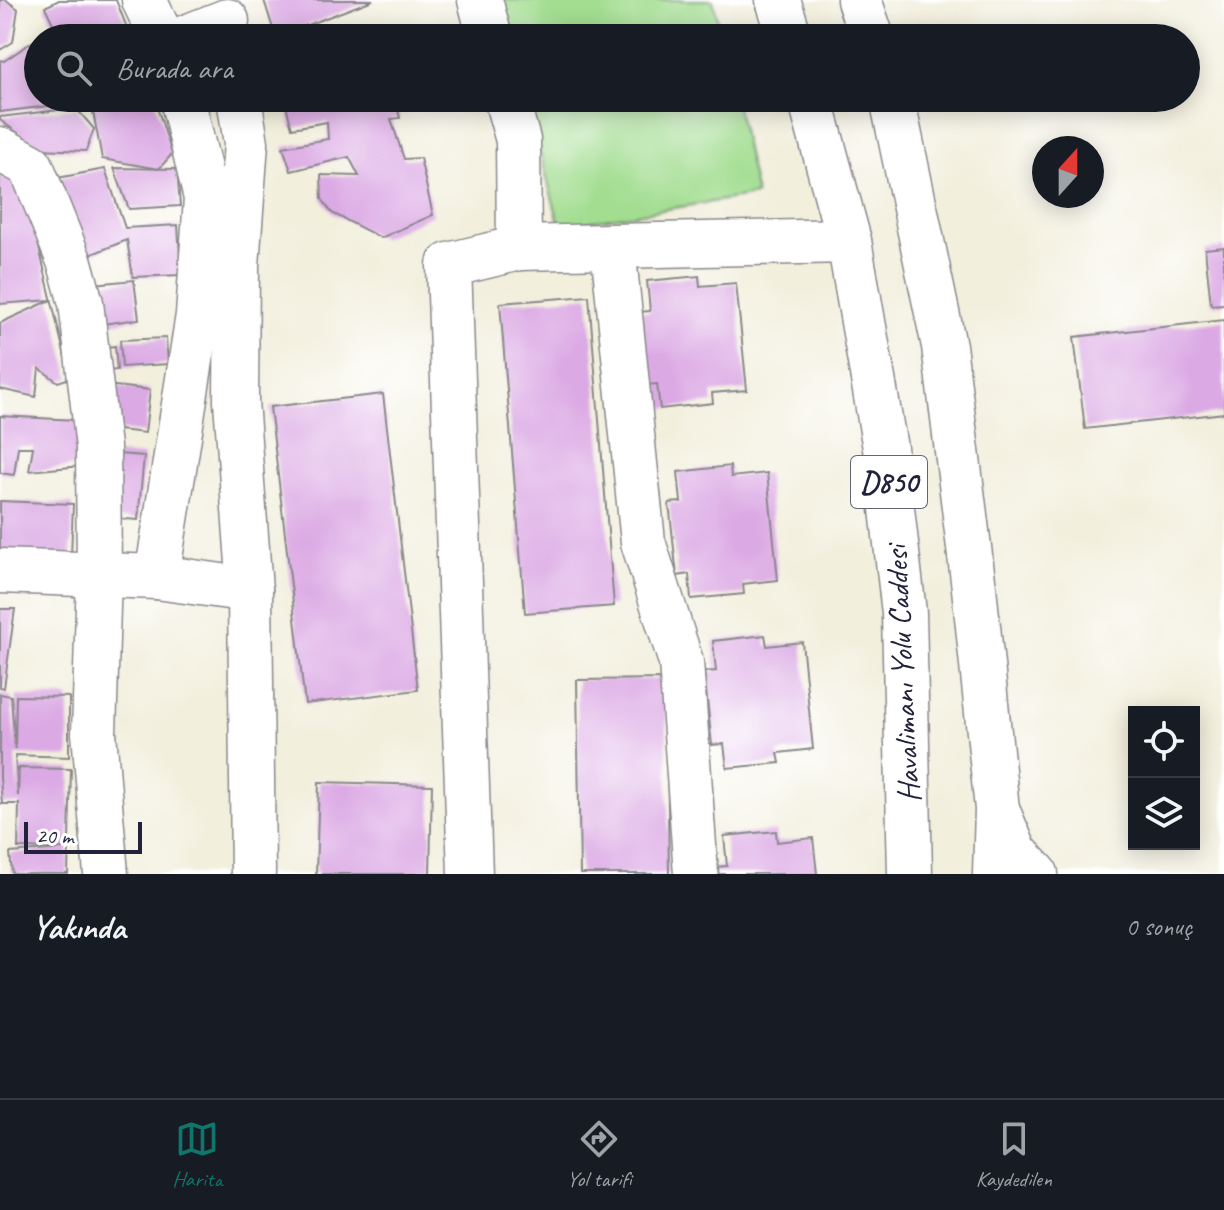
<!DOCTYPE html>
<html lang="tr">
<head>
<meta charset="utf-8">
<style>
  :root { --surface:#171b24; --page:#20242c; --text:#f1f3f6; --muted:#9ea1a6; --line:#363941; --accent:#0f766e }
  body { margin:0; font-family:Caveat,sans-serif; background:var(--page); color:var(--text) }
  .controls { position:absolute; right:24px; bottom:24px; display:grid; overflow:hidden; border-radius:0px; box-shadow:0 4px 20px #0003 }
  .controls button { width:72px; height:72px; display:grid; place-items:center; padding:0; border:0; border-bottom:2px solid var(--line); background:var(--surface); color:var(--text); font:40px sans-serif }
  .compass { position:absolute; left:1032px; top:136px; width:72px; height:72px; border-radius:50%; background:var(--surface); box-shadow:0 4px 20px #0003; rotate:21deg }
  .scale { position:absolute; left:24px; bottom:20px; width:118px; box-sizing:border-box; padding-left:8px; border:4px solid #22223b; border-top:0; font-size:22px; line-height:28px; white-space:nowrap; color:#22223b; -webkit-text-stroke:6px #fff; paint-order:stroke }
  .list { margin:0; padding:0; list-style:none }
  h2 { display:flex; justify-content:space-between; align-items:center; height:104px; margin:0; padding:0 32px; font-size:34px }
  h2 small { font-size:26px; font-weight:400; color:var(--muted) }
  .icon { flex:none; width:44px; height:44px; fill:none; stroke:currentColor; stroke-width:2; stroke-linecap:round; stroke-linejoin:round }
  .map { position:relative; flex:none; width:1224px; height:874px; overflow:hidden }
  .search { position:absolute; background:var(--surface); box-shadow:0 4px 20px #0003; left:24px; right:24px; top:24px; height:88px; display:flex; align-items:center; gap:20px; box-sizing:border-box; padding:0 28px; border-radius:44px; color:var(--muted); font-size:30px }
  .sheet { height:224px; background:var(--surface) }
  nav { display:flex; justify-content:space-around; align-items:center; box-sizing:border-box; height:112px; border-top:2px solid var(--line); background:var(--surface); font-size:22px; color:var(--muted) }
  nav a { display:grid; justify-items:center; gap:4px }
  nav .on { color:var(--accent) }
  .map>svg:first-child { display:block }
  .green { fill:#a2dd90; stroke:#628066; stroke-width:2 }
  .building { fill:#dba9e4 }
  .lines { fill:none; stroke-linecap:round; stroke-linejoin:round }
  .street-casing { stroke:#8a888c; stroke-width:47 }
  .highway-casing { stroke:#8a888c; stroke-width:47 }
  .street { stroke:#fff; stroke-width:44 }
  .highway { stroke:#fff; stroke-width:44 }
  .labels { text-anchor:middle; stroke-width:6; stroke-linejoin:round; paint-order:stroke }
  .shield { fill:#fff; stroke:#646476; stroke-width:2 }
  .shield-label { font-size:30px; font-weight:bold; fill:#22223b }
  .street-label { font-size:32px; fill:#22223b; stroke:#fff }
</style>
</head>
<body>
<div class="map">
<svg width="1224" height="874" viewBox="0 0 1224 874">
  <rect width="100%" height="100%" fill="#fff"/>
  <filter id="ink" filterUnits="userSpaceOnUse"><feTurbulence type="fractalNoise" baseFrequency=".0125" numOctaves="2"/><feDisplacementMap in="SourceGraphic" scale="16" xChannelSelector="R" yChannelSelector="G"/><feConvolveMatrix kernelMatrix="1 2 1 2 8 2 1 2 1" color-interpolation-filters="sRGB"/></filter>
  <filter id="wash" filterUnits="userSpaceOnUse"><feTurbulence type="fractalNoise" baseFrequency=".006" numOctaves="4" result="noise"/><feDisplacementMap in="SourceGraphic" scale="32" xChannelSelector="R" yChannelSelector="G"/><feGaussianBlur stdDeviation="1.8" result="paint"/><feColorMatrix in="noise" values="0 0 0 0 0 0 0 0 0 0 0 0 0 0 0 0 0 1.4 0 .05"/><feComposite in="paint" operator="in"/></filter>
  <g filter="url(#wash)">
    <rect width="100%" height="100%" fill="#f2efdd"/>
    <g class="green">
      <polygon points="498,0 713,0 722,38 508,38"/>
      <polygon points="525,98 735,98 756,195 560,226"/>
    </g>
    <g id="blocks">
      <g class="building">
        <polygon points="0,0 6,0 18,9 13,42 0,50"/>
        <polygon points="59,0 116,0 127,28 70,38 60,38 45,7"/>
        <polygon points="264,0 373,0 281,35 274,32"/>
        <polygon points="32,42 38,54 38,98 61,98 64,104 0,112 0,60 4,61"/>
        <polygon points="102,98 154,98 172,154 159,169 102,159 91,101"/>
        <polygon points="284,98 395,98 400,118 391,119 404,159 420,158 433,215 381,238 332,213 322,199 321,175 359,176 349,157 291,171 283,147 328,139 327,122 292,128"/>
        <polygon points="76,108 94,129 86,151 40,149 0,120 0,117"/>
        <polygon points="0,160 22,176 70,378 58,382 39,368 36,397 0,389 0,323 51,300 0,304"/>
        <polygon points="114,168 177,169 180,206 129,209"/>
        <polygon points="105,169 125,228 178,225 181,275 133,277 127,240 70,263 52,179"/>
        <polygon points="1224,247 1224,304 1211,305 1205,249"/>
        <polygon points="699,276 700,286 736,283 747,390 712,393 713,403 660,409 657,384 646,385 638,312 650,311 647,281"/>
        <polygon points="134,280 139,319 88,326 84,285"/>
        <polygon points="589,296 614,606 525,613 500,303"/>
        <polygon points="1224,320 1224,413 1085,429 1074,337"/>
        <polygon points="166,338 168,364 122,367 120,340"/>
        <polygon points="115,346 117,370 93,373 93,349"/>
        <polygon points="106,385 150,390 145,433 101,428"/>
        <polygon points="383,394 418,690 305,704 270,407"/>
        <polygon points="0,416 76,420 82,466 29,471 33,447 18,447 14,475 0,473"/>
        <polygon points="105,453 144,456 138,520 100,517"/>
        <polygon points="730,466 731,477 767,473 778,580 743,584 744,594 691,599 689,574 677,576 669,503 681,502 678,472"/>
        <polygon points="0,501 73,504 71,557 0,559"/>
        <polygon points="0,609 15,609 4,688 0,687"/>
        <polygon points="765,635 767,646 802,642 813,749 778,753 780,763 727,768 724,744 712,745 704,672 716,671 713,641"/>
        <polygon points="666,679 669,874 580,874 577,680"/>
        <polygon points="0,694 11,696 15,749 16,696 69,697 69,757 15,755 18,796 19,768 71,769 68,874 12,874 10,853 63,849 18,848 19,804 2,804 0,777"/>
        <polygon points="319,782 432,785 430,874 316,874"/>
        <polygon points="776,831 777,842 813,838 817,874 716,874 715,867 727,866 724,836"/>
      </g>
    </g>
  </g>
  <g filter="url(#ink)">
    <use href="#blocks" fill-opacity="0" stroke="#8a888c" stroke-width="2"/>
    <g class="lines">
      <defs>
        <g id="street">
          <polyline points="144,0 162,38"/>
          <polyline points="480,0 490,38"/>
          <polyline points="184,38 227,21"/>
          <polyline points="239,98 246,143 237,265 236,401 250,590 253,874"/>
          <polyline points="506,98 518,140 519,248 849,241"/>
          <polyline points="0,149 31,166 70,263 81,303 98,447 99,575 94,733 106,874"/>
          <polyline points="613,247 643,542 681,662 696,874"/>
          <polyline points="0,571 157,577 250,590"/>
          <polyline points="157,577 198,315 206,198 182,98"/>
          <polyline points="470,874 449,265 519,248"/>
        </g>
        <g id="highway">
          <polyline points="778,0 790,38"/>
          <polyline points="859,0 872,38"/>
          <polyline points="810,98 849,241 885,448 904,613 910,874"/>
          <polyline points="892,98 944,346 974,588 997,809 995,874"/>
          <polyline points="998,812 1015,852 1036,874"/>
        </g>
      </defs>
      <use href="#street" class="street-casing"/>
      <use href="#highway" class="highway-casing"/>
      <use href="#street" class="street"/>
      <use href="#highway" class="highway"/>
    </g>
  </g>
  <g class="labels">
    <rect class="shield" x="851" y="456" width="76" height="52" rx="6"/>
    <g class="shield-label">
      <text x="889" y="492">D850</text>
    </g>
    <g class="street-label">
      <text transform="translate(902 674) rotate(-93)" y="11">Havalimanı Yolu Caddesi</text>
    </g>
  </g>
</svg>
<div class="controls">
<button><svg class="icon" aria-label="locate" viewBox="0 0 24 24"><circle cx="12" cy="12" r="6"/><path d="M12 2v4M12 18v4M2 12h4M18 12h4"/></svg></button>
<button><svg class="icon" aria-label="layers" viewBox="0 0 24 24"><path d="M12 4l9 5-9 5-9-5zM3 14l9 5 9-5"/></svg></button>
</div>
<svg class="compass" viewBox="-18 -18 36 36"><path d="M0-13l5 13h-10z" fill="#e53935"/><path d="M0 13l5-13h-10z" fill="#9ea1a6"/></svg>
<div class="scale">20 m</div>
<div class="search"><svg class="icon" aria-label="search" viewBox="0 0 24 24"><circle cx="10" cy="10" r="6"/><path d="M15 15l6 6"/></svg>Burada ara</div>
</div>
<section class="sheet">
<h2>Yakında<small>0 sonuç</small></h2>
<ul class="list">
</ul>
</section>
<nav>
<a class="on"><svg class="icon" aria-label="map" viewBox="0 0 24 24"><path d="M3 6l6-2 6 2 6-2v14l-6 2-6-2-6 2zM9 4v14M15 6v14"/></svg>Harita</a>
<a><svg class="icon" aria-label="directions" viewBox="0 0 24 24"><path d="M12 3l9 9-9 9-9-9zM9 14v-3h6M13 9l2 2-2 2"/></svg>Yol tarifi</a>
<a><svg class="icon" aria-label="saved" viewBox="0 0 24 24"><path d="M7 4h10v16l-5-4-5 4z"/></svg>Kaydedilen</a>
</nav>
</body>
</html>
